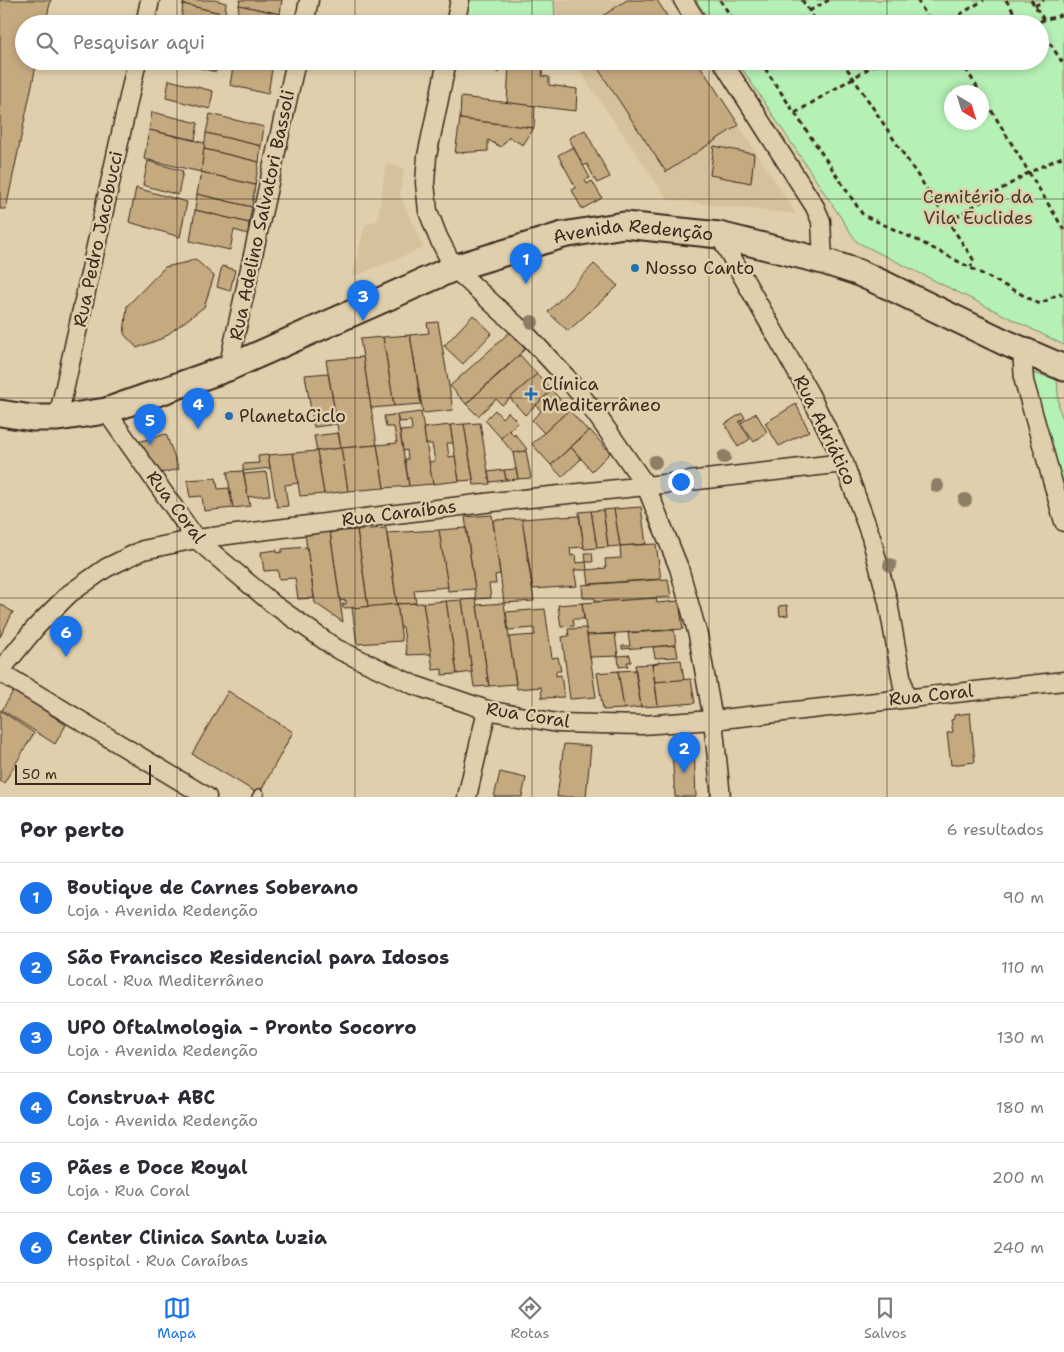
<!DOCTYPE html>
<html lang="pt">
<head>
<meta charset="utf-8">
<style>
  :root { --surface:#fff; --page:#f2f2f3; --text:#2b2b33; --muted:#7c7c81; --line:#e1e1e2; --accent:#1a73e8 }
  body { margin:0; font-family:"Shantell Sans",sans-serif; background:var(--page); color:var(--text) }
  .compass { position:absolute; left:944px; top:85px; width:45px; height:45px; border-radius:50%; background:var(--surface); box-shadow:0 2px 8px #0003; rotate:142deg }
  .scale { position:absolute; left:15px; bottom:12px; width:136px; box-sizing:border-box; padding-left:5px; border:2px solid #3b2a1e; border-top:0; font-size:14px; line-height:18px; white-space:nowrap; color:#3b2a1e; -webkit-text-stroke:4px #e0cfac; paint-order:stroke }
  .you { position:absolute; left:680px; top:481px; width:18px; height:18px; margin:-12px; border:4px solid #fff; border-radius:50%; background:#1a73e8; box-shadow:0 0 0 8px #1a73e833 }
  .badge { display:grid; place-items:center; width:32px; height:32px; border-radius:50%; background:var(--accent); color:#fff; font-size:16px; font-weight:700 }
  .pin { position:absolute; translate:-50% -41px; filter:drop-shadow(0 1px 2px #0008) }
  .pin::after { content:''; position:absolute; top:26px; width:18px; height:15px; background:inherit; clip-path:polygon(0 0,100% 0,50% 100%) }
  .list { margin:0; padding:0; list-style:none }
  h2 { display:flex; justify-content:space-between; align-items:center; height:65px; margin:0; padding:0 20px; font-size:21px }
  h2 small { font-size:16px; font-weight:400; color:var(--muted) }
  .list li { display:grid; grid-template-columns:32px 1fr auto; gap:15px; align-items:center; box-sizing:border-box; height:70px; padding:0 20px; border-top:1px solid var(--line) }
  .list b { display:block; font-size:19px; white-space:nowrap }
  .list p { margin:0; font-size:16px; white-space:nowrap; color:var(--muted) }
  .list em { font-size:16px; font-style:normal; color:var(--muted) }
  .icon { flex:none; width:28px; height:28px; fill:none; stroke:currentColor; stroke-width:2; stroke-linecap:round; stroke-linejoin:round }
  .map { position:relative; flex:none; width:1064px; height:797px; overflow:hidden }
  .search { position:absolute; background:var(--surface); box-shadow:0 2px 8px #0003; left:15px; right:15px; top:15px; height:55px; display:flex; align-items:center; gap:12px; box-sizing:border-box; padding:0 18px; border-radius:28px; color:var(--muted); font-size:19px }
  .sheet { height:485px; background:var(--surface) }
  nav { display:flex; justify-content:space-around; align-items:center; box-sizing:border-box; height:70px; border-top:1px solid var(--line); background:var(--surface); font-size:14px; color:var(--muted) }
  nav a { display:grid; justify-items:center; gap:2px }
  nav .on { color:var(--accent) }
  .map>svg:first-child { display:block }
  .built { fill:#d5c19b }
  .green { fill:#b5f0b5; stroke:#788d6a; fill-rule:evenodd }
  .building { fill:#c5a97f; stroke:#3b2a1e }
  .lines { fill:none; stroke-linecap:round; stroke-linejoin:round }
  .lane-casing { stroke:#3b2a1e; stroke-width:12 }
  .street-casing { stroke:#3b2a1e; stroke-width:21 }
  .secondary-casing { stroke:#3b2a1e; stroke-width:29 }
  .path { stroke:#3b2a1e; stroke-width:3; stroke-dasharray:5 4; stroke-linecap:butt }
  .lane { stroke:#e0cfac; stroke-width:9 }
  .street { stroke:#e0cfac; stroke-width:18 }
  .secondary { stroke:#e0cfac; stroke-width:25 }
  .tree { fill:#8c7f66 }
  .grid { fill:none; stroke:#3b2a1e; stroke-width:1; stroke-opacity:0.55 }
  .poi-dot { fill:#1f6fb2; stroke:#e0cfac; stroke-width:2 }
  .labels { text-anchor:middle; stroke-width:5; stroke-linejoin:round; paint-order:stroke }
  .park-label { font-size:18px; fill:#473e2d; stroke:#e0cfac }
  .street-label { font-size:18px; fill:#3b2a1e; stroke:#e0cfac }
  .poi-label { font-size:18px; fill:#3b2a1e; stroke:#e0cfac; text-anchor:start }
</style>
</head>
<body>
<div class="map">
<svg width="1064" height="797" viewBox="0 0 1064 797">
  <rect width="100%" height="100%" fill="#e0cfac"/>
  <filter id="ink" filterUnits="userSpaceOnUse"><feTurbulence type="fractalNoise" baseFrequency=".02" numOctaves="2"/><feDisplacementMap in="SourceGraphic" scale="10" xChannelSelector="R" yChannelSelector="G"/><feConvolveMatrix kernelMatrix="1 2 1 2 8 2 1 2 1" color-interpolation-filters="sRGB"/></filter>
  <g filter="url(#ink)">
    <g class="built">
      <polygon points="554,0 657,0 672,24 555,24"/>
      <polygon points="573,61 697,61 796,214 668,200"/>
      <polygon points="386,164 404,168 400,195 423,248 352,277 365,225 378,220"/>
    </g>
    <g class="green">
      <polygon points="468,0 554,0 555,24 463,24"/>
      <path d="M696,0H1064V345L857,242L737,61H1040V24H712ZM982,92V122H952V92Z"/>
      <polygon points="1032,373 1057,379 1059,409 1064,421 1064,487 1034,393"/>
    </g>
    <g class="building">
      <polygon points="0,0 51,0 45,24 24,24 24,61 37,61 6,209 0,209"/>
      <polygon points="184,0 215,0 226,3 225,14 183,4"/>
      <polygon points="240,0 282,0 280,14 239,5"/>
      <polygon points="627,0 657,0 672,24 590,24"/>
      <polygon points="183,4 225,14 223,24 199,24 181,20"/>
      <polygon points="239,5 280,14 279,24 243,24 237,22"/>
      <polygon points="181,20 199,24 180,24"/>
      <polygon points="172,61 218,61 216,72"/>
      <polygon points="234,61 265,61 273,63 268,94 230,85"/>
      <polygon points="475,61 504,61 499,73"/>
      <polygon points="509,61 537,61 537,63 543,64 542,76 549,77 549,85 577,89 576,111 507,103"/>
      <polygon points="593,61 697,61 739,125 666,172"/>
      <polygon points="169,80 213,91 210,109 166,98"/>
      <polygon points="461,97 535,106 534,128 460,119"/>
      <polygon points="152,112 198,123 195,140 149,130"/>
      <polygon points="210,114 264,127 261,146 206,133"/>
      <polygon points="460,119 534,128 523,145 509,137 501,147 488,140 488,151 455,153"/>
      <polygon points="149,130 205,143 201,172 144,159"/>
      <polygon points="585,130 610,177 597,183 587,164 583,166 569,138"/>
      <polygon points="206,133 261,146 259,162 204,149"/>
      <polygon points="714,146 754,154 751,183 710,175"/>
      <polygon points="573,147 590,178 585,180 587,184 592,181 602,198 582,209 572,190 576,188 558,155"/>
      <polygon points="204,149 259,162 255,185 201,172"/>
      <polygon points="148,161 183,171 178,195 143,185"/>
      <polygon points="201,172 255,185 252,207 197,194"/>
      <polygon points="136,188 187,202 180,237 129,222"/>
      <polygon points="197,194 252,207 249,223 195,210"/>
      <polygon points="195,210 249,223 248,234 234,230 230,250 190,241"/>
      <polygon points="195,259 214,276 204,307 163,338 137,348 124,334 127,306 165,267 188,262"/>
      <polygon points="594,264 618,286 568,331 548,312"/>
      <polygon points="222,266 235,270 230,291 217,287"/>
      <polygon points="473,315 492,333 463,364 444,346"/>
      <polygon points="438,322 453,410 423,413 410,335 429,333 427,323"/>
      <polygon points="510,332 525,349 466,404 450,386"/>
      <polygon points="410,335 421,404 394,406 383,337"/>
      <polygon points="383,337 394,406 371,408 360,339"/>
      <polygon points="520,355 537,374 502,405 496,399 478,416 466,404"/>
      <polygon points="363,357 377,445 341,448 326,360"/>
      <polygon points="328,373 337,424 314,427 305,375"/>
      <polygon points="537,374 552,390 525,415 510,398"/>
      <polygon points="552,390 569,410 544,433 532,420 541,411 536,405"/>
      <polygon points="796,404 809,431 779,446 765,423"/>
      <polygon points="495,410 502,418 508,412 518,422 501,438 485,420"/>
      <polygon points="569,410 588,431 551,465 532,444"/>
      <polygon points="421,412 433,484 409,486 405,459 408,459 407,450 403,451 400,431 412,430 411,421 399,422 397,415"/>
      <polygon points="742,413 745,418 739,422 750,439 738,447 725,424"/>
      <polygon points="756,413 767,432 754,442 741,423"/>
      <polygon points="397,415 409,486 384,488 377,445 397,443 394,427 386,427 384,416"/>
      <polygon points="480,423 490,484 474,485 464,424"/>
      <polygon points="464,424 473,480 459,481 450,425"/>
      <polygon points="450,425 453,443 447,443 449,457 455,456 459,481 433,484 429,462 435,461 432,444 426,444 424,428"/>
      <polygon points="509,430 514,436 515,434 527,449 523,452 513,453 501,438"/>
      <polygon points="590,430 610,453 592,471 571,447"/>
      <polygon points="338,433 341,448 317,451 314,436"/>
      <polygon points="166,434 179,469 156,474 138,442"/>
      <polygon points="377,445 384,488 348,491 341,448"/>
      <polygon points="571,447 581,459 562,477 551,465"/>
      <polygon points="341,448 348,491 324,494 317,451"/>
      <polygon points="317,451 324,494 300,496 293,453"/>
      <polygon points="526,451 531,478 518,479 513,453"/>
      <polygon points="293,453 298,483 285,485 288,506 277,507 268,455"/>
      <polygon points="268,455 270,468 243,471 243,464 259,463 258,456"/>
      <polygon points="516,469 518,479 506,480 504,470"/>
      <polygon points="504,470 506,480 490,482 488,472"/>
      <polygon points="243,471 250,506 233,508 227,472"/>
      <polygon points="266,472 270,495 248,497 244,474"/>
      <polygon points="216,478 218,489 229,488 233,508 204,511 202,496 190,497 187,480"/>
      <polygon points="641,507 646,544 620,546 614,509"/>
      <polygon points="614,509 620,546 608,547 603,510"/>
      <polygon points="603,510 608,547 597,548 591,511"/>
      <polygon points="591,511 597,548 584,549 579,512"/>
      <polygon points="492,515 500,574 495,575 496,584 489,584 491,598 476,599 465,517"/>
      <polygon points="561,516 561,517 579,516 584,547 570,548 571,556 575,555 576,563 586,562 587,570 574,570 577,586 533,589 522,519"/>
      <polygon points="522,519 534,601 504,603 493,520"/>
      <polygon points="386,528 397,604 368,607 357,530"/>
      <polygon points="466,528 475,589 448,591 439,530"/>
      <polygon points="357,530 368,607 343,608 342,604 346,604 346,600 340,601 330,532"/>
      <polygon points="439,530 448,587 414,590 416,603 397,604 387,533"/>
      <polygon points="330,532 343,622 315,603 305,534"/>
      <polygon points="656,544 661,579 589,584 587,570 606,568 605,559 621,558 620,546"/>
      <polygon points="307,547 314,598 298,599 295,578 279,579 278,570 264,571 261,552 277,550 277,553 282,552 282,549"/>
      <polygon points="585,553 592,553 593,562 586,562"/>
      <polygon points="668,579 671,597 595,602 595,598 583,598 582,585"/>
      <polygon points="656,598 657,603 679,601 683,629 587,635 582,603"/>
      <polygon points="476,599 489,686 474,687 462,600"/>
      <polygon points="462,600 472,672 457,674 446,601"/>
      <polygon points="446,601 457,674 442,675 442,669 433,670 423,603"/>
      <polygon points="423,603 431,654 407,655 403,627 400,627 397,604"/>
      <polygon points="504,603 516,684 489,686 477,605"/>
      <polygon points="582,603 584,619 573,619 574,626 561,627 558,605"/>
      <polygon points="0,604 13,612 0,637"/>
      <polygon points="397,604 402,641 357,644 352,608"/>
      <polygon points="787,605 788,615 780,616 779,606"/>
      <polygon points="545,609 552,658 558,657 561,671 556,671 556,676 561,675 564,697 542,698 541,687 517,689 509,637 535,635 534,628 508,630 506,612"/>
      <polygon points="586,628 596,697 570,699 562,637 569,636 568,629"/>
      <polygon points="674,630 676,645 622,649 622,646 630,646 628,633"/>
      <polygon points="615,634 618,656 590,657 587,635"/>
      <polygon points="676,645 678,657 655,658 653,647"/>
      <polygon points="630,655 631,662 627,662 628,666 619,667 618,656"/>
      <polygon points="681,660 684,680 655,682 652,664 658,663 658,662"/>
      <polygon points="652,664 658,706 641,707 635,665"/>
      <polygon points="635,670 641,707 624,709 618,671"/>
      <polygon points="618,671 624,709 603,710 597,673"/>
      <polygon points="691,679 695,703 658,706 655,682"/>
      <polygon points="14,690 66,725 55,744 2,710"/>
      <polygon points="228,691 293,732 259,794 192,754"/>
      <polygon points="0,710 34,733 4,783 0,781"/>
      <polygon points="970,713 975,762 951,765 947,733 953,732 951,720 954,719 954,715"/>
      <polygon points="564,744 591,746 586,797 557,797"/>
      <polygon points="694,748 696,797 675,797 672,750"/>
      <polygon points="500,772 526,778 522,797 494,797"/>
    </g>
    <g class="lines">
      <defs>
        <polyline id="lane" points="257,797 259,794"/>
        <g id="street">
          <polyline points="683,0 698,24"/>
          <polyline points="145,24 150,0"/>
          <polyline points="304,24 309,0"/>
          <polyline points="455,24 460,0"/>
          <polyline points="447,61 427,156 425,183 428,211 438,237 454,268 528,336 566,377 596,414 646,486 679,568 698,635 713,720 721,797"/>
          <polyline points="722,61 815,207 821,221 823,261"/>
          <polyline points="719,235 810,395 844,463 871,537 888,602 905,698"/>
          <polyline points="1022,350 1024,381 1064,522"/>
          <polyline points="228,368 296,61"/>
          <polyline points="106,411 196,539 273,604 337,649 414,685 487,710 557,723 642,725 713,720 1064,681"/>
          <polyline points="58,418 137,61"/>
          <polyline points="0,671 36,627 69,594 106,568 143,550 196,539 493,502 646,486 844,463"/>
          <polyline points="0,672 207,797"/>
          <polyline points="467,797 487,710"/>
        </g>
        <g id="secondary">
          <path id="s1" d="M0,413L32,418H58L106,411L228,368L454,268L563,235L624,225L719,235L823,261L857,272L888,286L1004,342L1064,368"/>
        </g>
      </defs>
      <use href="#lane" class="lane-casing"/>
      <use href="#street" class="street-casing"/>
      <use href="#secondary" class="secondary-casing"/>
      <g class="path">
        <polyline points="720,0 736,24"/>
        <polyline points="802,0 818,24"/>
        <polyline points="917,0 932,24"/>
        <polyline points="1006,0 1021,24"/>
        <polyline points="1031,0 1044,20"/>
        <polyline points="1035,6 1044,0"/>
        <polyline points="809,11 829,0"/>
        <polyline points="944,24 984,0"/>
        <polyline points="1031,24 1064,14"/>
        <polyline points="1040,28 1064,65"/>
        <polyline points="760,61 863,215 919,241 1040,304 1060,293 1064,299"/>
        <polyline points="842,61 973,259 971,267"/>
        <polyline points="961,61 980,92"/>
        <polyline points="982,95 1064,230"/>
        <polyline points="795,113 881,61"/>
        <polyline points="948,222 1028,173 1064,156"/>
      </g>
      <use href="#lane" class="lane"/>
      <use href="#street" class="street"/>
      <use href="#secondary" class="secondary"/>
    </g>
    <g class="tree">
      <circle cx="532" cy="322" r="7"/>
      <circle cx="724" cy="457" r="7"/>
      <circle cx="655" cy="462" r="7"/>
      <circle cx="937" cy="486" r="7"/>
      <circle cx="965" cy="500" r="7"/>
      <circle cx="890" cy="565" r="7"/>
    </g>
  </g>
  <path class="grid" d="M177,0V24M355,0V24M532,0V24M709,0V24M887,0V24M177,61V797M355,61V797M532,61V797M709,61V797M887,61V797M0,199H1064M0,398H1064M0,598H1064"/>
  <g class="poi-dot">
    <circle cx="635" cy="268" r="5"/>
    <path d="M528.5 386.5h5v5h5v5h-5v5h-5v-5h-5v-5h5z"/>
    <circle cx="229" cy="416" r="5"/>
  </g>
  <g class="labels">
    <g class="park-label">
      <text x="978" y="203">Cemitério da<tspan x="978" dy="21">Vila Euclides</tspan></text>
    </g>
    <g class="street-label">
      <text transform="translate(262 215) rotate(-78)" y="6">Rua Adelino Salvatori Bassoli</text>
      <text dy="6" stroke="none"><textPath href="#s1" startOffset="668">Avenida Redenção</textPath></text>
      <text transform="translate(98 239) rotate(-78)" y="6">Rua Pedro Jacobucci</text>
      <text transform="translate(825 430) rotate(64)" y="6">Rua Adriático</text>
      <text transform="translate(176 507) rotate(53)" y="6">Rua Coral</text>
      <text transform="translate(399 513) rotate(-7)" y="6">Rua Caraíbas</text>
      <text transform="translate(931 695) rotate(-6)" y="6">Rua Coral</text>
      <text transform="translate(528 715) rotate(9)" y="6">Rua Coral</text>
    </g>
    <g class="poi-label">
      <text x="645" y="274">Nosso Canto</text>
      <text x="542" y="390">Clínica<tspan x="542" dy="21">Mediterrâneo</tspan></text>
      <text x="239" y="422">PlanetaCiclo</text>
    </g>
  </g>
</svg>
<svg class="compass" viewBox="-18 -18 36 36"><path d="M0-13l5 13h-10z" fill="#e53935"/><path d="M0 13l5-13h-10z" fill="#7c7c81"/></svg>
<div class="scale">50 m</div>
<div class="you"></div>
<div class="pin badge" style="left:526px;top:284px">1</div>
<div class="pin badge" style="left:684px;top:773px">2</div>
<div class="pin badge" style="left:363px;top:321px">3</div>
<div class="pin badge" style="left:198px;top:429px">4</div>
<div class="pin badge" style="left:150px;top:445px">5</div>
<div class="pin badge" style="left:66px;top:657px">6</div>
<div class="search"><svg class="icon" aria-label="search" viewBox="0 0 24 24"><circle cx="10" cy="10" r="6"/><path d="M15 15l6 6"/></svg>Pesquisar aqui</div>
</div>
<section class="sheet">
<h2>Por perto<small>6 resultados</small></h2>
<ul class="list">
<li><span class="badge">1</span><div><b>Boutique de Carnes Soberano</b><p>Loja · Avenida Redenção</p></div><em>90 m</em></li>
<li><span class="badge">2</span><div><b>São Francisco Residencial para Idosos</b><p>Local · Rua Mediterrâneo</p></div><em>110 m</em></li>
<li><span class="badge">3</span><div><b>UPO Oftalmologia - Pronto Socorro</b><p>Loja · Avenida Redenção</p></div><em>130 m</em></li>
<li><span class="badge">4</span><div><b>Construa+ ABC</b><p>Loja · Avenida Redenção</p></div><em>180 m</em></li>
<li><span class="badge">5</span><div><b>Pães e Doce Royal</b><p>Loja · Rua Coral</p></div><em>200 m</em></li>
<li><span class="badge">6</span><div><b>Center Clinica Santa Luzia</b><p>Hospital · Rua Caraíbas</p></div><em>240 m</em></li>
</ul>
</section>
<nav>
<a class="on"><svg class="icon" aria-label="map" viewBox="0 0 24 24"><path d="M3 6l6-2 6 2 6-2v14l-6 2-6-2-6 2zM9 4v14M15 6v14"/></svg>Mapa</a>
<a><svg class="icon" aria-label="directions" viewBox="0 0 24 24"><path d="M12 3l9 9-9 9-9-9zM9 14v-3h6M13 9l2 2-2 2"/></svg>Rotas</a>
<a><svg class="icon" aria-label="saved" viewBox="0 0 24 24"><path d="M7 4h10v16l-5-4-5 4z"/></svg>Salvos</a>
</nav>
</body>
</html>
